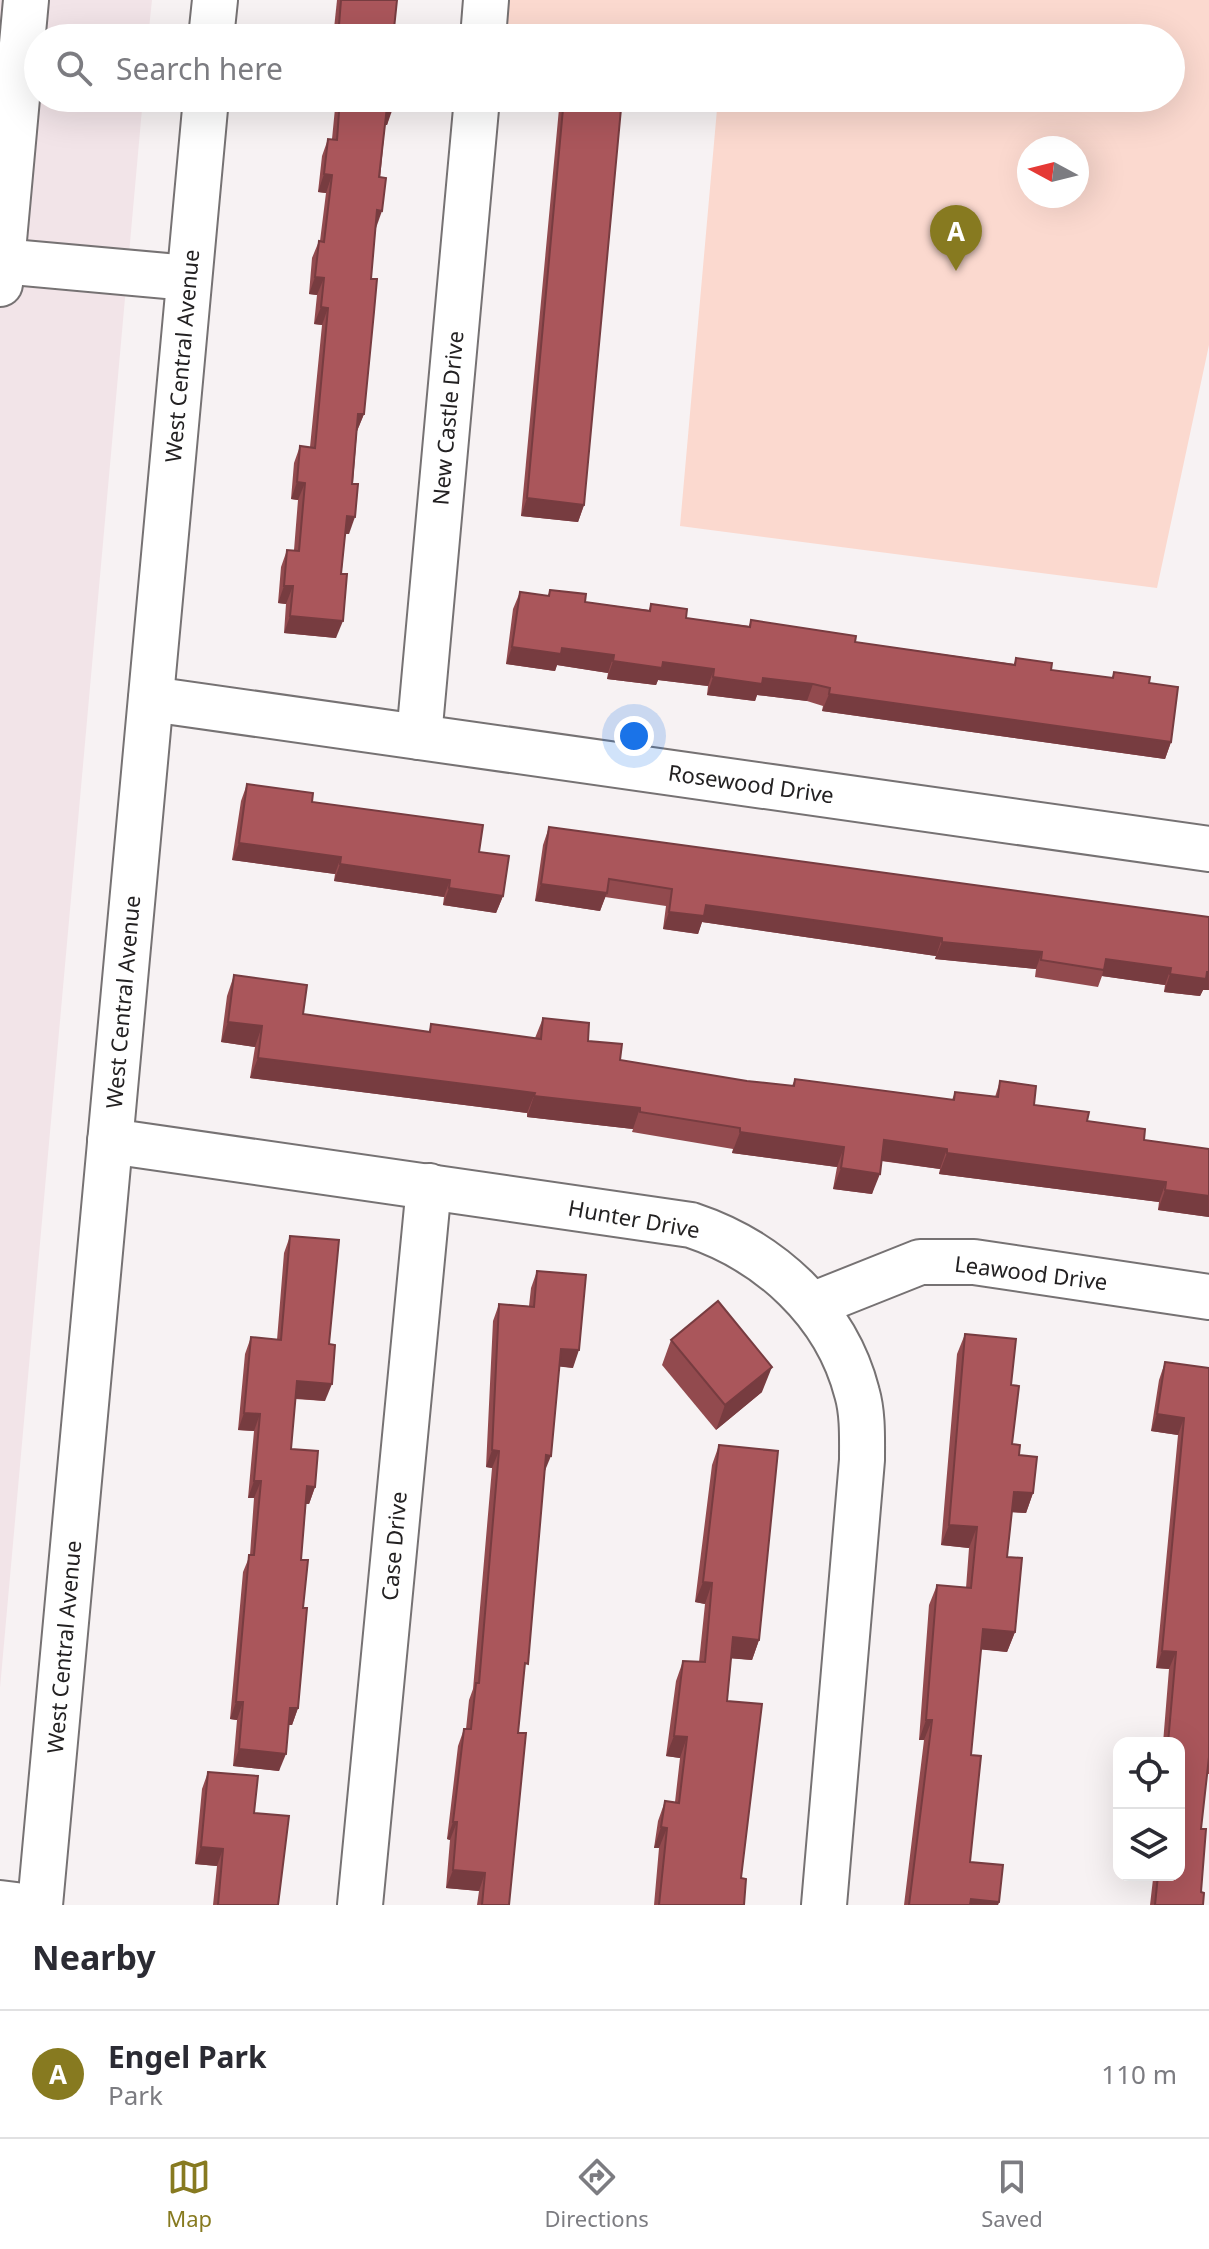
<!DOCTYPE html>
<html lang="en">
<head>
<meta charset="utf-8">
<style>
  :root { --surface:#fff; --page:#f7f7f7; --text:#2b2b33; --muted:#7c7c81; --line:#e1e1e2; --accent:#877a20 }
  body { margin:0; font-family:"Noto Sans",sans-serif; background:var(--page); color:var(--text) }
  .controls { position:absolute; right:24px; bottom:24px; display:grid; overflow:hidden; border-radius:16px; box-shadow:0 8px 32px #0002 }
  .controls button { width:72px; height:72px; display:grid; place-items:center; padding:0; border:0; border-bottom:2px solid var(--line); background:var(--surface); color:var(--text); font:40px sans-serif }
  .compass { position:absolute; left:1017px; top:136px; width:72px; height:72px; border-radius:50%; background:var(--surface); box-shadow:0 8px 32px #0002; rotate:277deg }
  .you { position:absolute; left:634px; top:736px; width:28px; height:28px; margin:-20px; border:6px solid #fff; border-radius:50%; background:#1a73e8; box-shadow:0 0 0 12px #1a73e833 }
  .badge { display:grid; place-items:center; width:52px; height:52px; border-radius:50%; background:var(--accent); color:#fff; font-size:26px; font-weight:700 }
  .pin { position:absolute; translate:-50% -66px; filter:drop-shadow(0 2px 4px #0008) }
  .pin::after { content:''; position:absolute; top:42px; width:28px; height:24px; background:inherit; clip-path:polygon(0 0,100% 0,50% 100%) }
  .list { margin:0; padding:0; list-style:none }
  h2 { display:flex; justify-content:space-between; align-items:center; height:104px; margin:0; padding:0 32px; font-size:34px }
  h2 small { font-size:26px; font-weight:400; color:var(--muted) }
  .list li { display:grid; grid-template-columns:52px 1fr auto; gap:24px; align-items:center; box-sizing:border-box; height:128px; padding:0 32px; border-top:2px solid var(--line) }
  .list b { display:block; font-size:30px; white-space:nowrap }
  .list p { margin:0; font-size:26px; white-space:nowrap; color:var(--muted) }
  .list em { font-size:26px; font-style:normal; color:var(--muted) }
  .icon { flex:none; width:44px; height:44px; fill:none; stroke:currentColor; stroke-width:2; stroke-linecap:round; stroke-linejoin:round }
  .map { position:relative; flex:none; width:1209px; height:1905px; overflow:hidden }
  .search { position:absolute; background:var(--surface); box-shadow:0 8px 32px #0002; left:24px; right:24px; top:24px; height:88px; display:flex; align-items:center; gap:20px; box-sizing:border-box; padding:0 28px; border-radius:44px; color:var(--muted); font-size:30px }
  .sheet { height:232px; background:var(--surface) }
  nav { display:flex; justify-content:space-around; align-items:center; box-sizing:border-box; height:112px; border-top:2px solid var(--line); background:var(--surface); font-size:22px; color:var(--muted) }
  nav a { display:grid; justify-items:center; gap:4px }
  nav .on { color:var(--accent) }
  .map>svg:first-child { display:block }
  .built { fill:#f2e4e8 }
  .green { fill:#fbd9cf; fill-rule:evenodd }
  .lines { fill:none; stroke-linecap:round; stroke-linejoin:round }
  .minor-casing { stroke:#767273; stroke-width:48 }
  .minor { stroke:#fff; stroke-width:44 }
  .wall { fill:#924a4e }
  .shaded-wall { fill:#773c40 }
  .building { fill:#aa565b; stroke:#773c40; stroke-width:2 }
  .labels { text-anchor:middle; stroke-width:6; stroke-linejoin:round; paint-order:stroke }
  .street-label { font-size:22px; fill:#232122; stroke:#fff }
</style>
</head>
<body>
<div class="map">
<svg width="1209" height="1905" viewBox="0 0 1209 1905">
  <rect width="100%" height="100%" fill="#f7f2f3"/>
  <polygon class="built" points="0,0 152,0 148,38 38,38 38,98 143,98 0,1688"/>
  <path class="green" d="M486,0H1209V345L1157,588L680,526L718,98H1171V38H583L484,29ZM1029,148H1077V196H1029Z"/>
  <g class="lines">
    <defs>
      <g id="minor">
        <polyline points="211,38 215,0"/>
        <polyline points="483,38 486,0"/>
        <polyline points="0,261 189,278"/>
        <polyline points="0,284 26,0"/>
        <polyline points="151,699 1209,849"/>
        <polyline points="419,737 477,98"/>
        <path d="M110,1141L691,1225C769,1251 836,1311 857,1393C863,1414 862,1438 862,1460L824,1905"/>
        <polyline points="812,1305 920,1262 974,1262 1209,1297"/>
        <polyline points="0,1903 16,1905"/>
        <polyline points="40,1905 206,98"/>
        <polyline points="360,1905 429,1186"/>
      </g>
    </defs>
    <use href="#minor" class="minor-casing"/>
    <use href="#minor" class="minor"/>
  </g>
  <g class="wall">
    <polygon points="337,0 397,0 393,38 333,38"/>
    <polygon points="336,98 394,98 387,125 385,125 371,279 364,414 357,431 349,534 345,534 336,638 284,633 286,604 278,603 281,567 287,550 294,550 298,500 291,499 294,463 300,446 310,447 322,325 314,324 317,295 309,294 312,258 319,241 320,241 326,193 318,192 322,156 328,139 332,139"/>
    <polygon points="560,98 622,98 584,505 578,522 521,516"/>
    <polygon points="550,590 585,602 649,610 651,604 686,618 749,626 751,620 855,642 1014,664 1016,658 1051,670 1112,678 1114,672 1149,683 1171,742 1165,759 822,711 823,706 807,701 757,695 755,701 707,695 708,686 658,680 656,685 607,679 608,673 557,665 555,671 506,664 513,609 520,592 548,596"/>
    <polygon points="247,784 479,852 503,896 496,913 443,905 444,897 334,881 335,874 232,860 241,801"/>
    <polygon points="549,827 1209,917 1203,990 1200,996 1164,992 1165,985 1102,976 1098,987 1035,977 1036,969 935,959 936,956 702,922 698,934 663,929 666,906 605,897 600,911 535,901 543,845"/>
    <polygon points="234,975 303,1014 429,1032 431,1024 535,1038 543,1018 588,1041 620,1060 747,1081 792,1086 795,1079 952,1100 955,1092 995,1097 1000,1081 1034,1105 1144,1140 1209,1149 1209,1217 1158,1210 1159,1202 939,1174 940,1169 881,1161 872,1194 833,1189 837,1167 732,1153 733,1149 632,1132 633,1129 527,1117 527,1113 250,1078 255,1047 221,1042 227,996"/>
    <polygon points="290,1236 329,1344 325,1401 295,1399 291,1449 315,1487 309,1504 306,1504 301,1560 303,1608 298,1708 292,1725 288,1725 279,1771 233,1766 237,1720 230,1719 243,1572 250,1555 254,1498 248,1498 254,1431 238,1430 245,1354 251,1337 277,1340 284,1253"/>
    <polygon points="537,1271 573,1368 559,1366 545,1471 518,1733 509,1905 477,1905 479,1891 446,1888 450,1840 447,1839 458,1746 464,1729 466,1729 469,1700 473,1689 492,1468 486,1467 493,1321 499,1304 529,1306 531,1288"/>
    <polygon points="965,1334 1011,1385 1012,1444 1019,1455 1033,1493 1026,1513 1012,1512 1007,1557 1015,1632 1007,1652 981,1649 971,1755 970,1862 999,1902 998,1905 904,1905 924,1740 919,1740 929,1605 937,1585 966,1588 969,1548 941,1545 957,1354"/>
    <polygon points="671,1340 762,1392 716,1430 662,1365"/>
    <polygon points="1165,1362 1209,1368 1209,1774 1207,1774 1201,1829 1201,1892 1203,1905 1150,1905 1153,1879 1136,1877 1136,1875 1179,1875 1179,1743 1163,1743 1169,1669 1156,1668 1178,1435 1151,1431 1159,1380"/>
    <polygon points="719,1445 759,1640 752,1660 731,1658 727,1701 744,1905 654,1905 659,1848 654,1848 658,1821 665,1801 675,1802 680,1758 666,1756 676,1681 683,1661 699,1662 705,1604 695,1602 712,1465"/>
    <polygon points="208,1772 254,1813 278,1905 213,1905 217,1866 195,1864 202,1789"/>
  </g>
  <g class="shaded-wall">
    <polygon points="387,107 393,108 387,125 380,125"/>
    <polygon points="324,174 332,175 326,193 318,192"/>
    <polygon points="377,210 382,211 376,228 370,227"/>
    <polygon points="315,277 324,278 317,295 309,294"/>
    <polygon points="321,307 328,308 322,325 314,324"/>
    <polygon points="358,414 364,414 357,431"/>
    <polygon points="297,482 305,483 298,500 291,499"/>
    <polygon points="527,498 584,505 578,522 521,516"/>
    <polygon points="347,516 355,517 349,534 340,534"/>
    <polygon points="284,586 293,586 286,604 278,603"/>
    <polygon points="290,616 343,621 336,638 284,633"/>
    <polygon points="512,647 562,648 614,655 608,673 557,665 555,671 506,664"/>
    <polygon points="613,661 663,662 714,669 708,686 658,680 656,685 607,679"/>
    <polygon points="713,677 763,678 813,684 807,701 757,695 755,701 707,695"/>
    <polygon points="829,694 1171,742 1165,759 822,711"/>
    <polygon points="239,843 341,857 335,874 232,860"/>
    <polygon points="340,864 450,880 444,897 334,881"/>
    <polygon points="541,884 607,893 600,911 535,901"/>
    <polygon points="449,888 503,896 496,913 443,905"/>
    <polygon points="706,905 942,938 936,956 702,922 698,934 663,929 669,912"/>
    <polygon points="942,942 1042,952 1036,969 935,959"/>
    <polygon points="1106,959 1171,968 1165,985 1102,976"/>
    <polygon points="1207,972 1209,972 1209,990 1203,990 1200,996 1164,992 1170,974"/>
    <polygon points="228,1022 262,1026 255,1047 221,1042"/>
    <polygon points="258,1058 535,1093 527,1113 250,1078"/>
    <polygon points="534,1096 640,1108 633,1129 527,1117"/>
    <polygon points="740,1132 844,1147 837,1167 732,1153"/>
    <polygon points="884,1140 947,1149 940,1169 877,1160"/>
    <polygon points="947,1153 1166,1182 1159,1202 939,1174"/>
    <polygon points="841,1168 880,1174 872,1194 833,1189"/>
    <polygon points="1165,1190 1209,1196 1209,1217 1158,1210"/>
    <polygon points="561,1349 579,1350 573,1368 554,1366"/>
    <polygon points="772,1367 762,1392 716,1430 725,1405"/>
    <polygon points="297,1381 332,1384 325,1401 291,1398"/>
    <polygon points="244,1413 260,1414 254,1431 238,1430"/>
    <polygon points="1157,1414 1184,1418 1178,1435 1151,1431"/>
    <polygon points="492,1450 499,1451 492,1468 486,1467"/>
    <polygon points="546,1455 551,1456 544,1473"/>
    <polygon points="254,1481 261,1481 254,1498 248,1498"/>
    <polygon points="307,1486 315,1487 309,1504 301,1504"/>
    <polygon points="1014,1492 1033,1493 1026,1513 1007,1512"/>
    <polygon points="949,1525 977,1527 969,1548 941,1545"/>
    <polygon points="703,1582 712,1583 705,1604 695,1602"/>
    <polygon points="983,1629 1015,1632 1007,1652 976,1649"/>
    <polygon points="733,1637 759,1640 752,1660 726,1658"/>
    <polygon points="1162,1651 1176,1652 1169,1669 1156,1668"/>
    <polygon points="236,1702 243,1702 237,1720 230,1719"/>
    <polygon points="290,1708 298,1708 292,1725 283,1725"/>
    <polygon points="926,1720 932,1720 924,1740 919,1740"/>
    <polygon points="674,1736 687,1737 680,1758 666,1756"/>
    <polygon points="239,1749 286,1754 279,1771 233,1766"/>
    <polygon points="453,1822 457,1822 450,1840 447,1839"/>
    <polygon points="661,1827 667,1828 659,1848 654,1848"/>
    <polygon points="201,1847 223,1849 217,1866 195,1864"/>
    <polygon points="453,1870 485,1873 479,1891 446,1888"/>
    <polygon points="1136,1875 1154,1875 1153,1879 1136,1877"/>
    <polygon points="971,1899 999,1902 998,1905 969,1905"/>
  </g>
  <g class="building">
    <polygon points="341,0 397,0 393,38 338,38"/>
    <polygon points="570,35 598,38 570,38"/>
    <polygon points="340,98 394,98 393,108 387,107 379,177 386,178 382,211 377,210 371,279 377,279 374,312 364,414 358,414 352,484 358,484 355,517 347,516 341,574 347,574 343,621 290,616 293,586 284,586 287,550 299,551 305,483 297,482 300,446 315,448 328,308 321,307 324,278 315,277 319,241 324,242 332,175 324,174 328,139 337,140"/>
    <polygon points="564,98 622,98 584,505 527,498"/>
    <polygon points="550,590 586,594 585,602 650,611 651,604 687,609 686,618 750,627 751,620 856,636 855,642 1015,665 1016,658 1052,663 1051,670 1113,678 1114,672 1150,677 1149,683 1178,687 1171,742 829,694 830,688 813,684 763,678 762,684 713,677 714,669 663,662 662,668 613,661 614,655 562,648 561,654 512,647 520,592 549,596"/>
    <polygon points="247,784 313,793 312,802 483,825 479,852 509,856 503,896 449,888 450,880 340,864 341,857 239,843"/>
    <polygon points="549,827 1209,917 1209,972 1207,972 1206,979 1170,974 1171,968 1106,959 1104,970 1041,960 1042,952 942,942 942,938 706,905 704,916 669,912 672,889 609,879 607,893 541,884"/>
    <polygon points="234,975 307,985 303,1014 430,1032 431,1024 541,1039 543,1018 589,1023 588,1041 622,1044 620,1060 747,1081 794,1086 795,1079 954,1100 955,1092 998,1097 1000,1081 1036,1086 1034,1105 1089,1112 1087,1121 1145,1129 1144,1140 1209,1149 1209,1196 1165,1190 1166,1182 947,1153 947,1149 884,1140 880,1174 841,1168 844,1147 740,1132 740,1128 640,1112 640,1108 534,1096 535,1093 258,1058 262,1026 228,1022"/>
    <polygon points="290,1236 339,1240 329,1344 335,1345 332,1384 297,1381 291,1449 318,1451 315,1487 307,1486 301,1560 308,1560 303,1608 307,1608 298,1708 290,1708 286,1754 239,1749 243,1702 236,1702 249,1555 254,1555 261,1481 254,1481 260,1414 244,1413 251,1337 281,1340"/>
    <polygon points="537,1271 586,1275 579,1350 561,1349 551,1456 546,1455 528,1664 525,1663 518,1733 526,1733 509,1905 482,1905 485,1873 453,1870 457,1822 453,1822 464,1729 471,1729 476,1683 479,1683 499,1451 492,1450 499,1304 534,1307"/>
    <polygon points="718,1301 772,1367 725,1405 671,1340"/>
    <polygon points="965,1334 1016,1339 1011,1385 1019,1386 1012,1444 1020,1445 1019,1455 1037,1457 1033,1493 1014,1492 1007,1557 1022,1558 1015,1632 983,1629 971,1755 981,1756 970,1862 1003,1865 999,1902 971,1899 970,1905 909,1905 932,1720 926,1720 937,1585 971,1588 977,1527 949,1525"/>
    <polygon points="1165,1362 1209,1368 1209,1757 1201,1829 1206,1829 1201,1892 1204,1893 1203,1905 1155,1905 1158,1875 1179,1875 1179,1743 1168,1743 1176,1652 1162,1651 1184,1418 1157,1414"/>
    <polygon points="719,1445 778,1451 759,1640 733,1637 727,1701 762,1704 741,1878 746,1879 744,1905 659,1905 667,1828 661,1827 665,1801 679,1803 687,1737 674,1736 683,1661 705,1662 712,1583 703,1582"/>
    <polygon points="208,1772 258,1776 254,1813 289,1816 278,1905 218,1905 223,1849 201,1847"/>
  </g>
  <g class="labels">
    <g class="street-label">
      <text transform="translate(182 356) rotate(-85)" y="8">West Central Avenue</text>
      <text transform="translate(448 418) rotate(-85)" y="8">New Castle Drive</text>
      <text transform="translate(751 784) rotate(8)" y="8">Rosewood Drive</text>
      <text transform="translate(123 1002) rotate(-85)" y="8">West Central Avenue</text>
      <text transform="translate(634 1219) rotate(10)" y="8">Hunter Drive</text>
      <text transform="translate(1031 1273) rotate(7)" y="8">Leawood Drive</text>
      <text transform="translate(394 1546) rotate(-85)" y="8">Case Drive</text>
      <text transform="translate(64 1647) rotate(-85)" y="8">West Central Avenue</text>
    </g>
  </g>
</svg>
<div class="controls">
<button><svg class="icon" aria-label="locate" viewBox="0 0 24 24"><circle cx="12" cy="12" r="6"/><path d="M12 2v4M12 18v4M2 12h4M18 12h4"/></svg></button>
<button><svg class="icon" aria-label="layers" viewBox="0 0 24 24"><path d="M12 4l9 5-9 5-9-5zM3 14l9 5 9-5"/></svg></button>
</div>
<svg class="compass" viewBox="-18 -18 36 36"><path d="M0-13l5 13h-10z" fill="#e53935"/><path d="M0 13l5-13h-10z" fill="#7c7c81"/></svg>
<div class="you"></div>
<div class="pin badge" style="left:956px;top:271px">A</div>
<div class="search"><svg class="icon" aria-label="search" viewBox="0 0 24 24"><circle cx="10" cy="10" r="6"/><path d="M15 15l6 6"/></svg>Search here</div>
</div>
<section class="sheet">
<h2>Nearby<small></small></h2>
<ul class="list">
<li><span class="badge">A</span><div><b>Engel Park</b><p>Park</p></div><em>110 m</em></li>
</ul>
</section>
<nav>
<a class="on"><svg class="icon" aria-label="map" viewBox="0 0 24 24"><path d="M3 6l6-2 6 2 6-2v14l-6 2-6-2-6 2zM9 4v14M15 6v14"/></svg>Map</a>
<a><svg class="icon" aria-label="directions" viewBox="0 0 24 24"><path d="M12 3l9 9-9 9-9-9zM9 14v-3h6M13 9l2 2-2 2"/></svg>Directions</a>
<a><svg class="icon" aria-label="saved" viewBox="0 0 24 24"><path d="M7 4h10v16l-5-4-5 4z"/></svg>Saved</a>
</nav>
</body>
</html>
